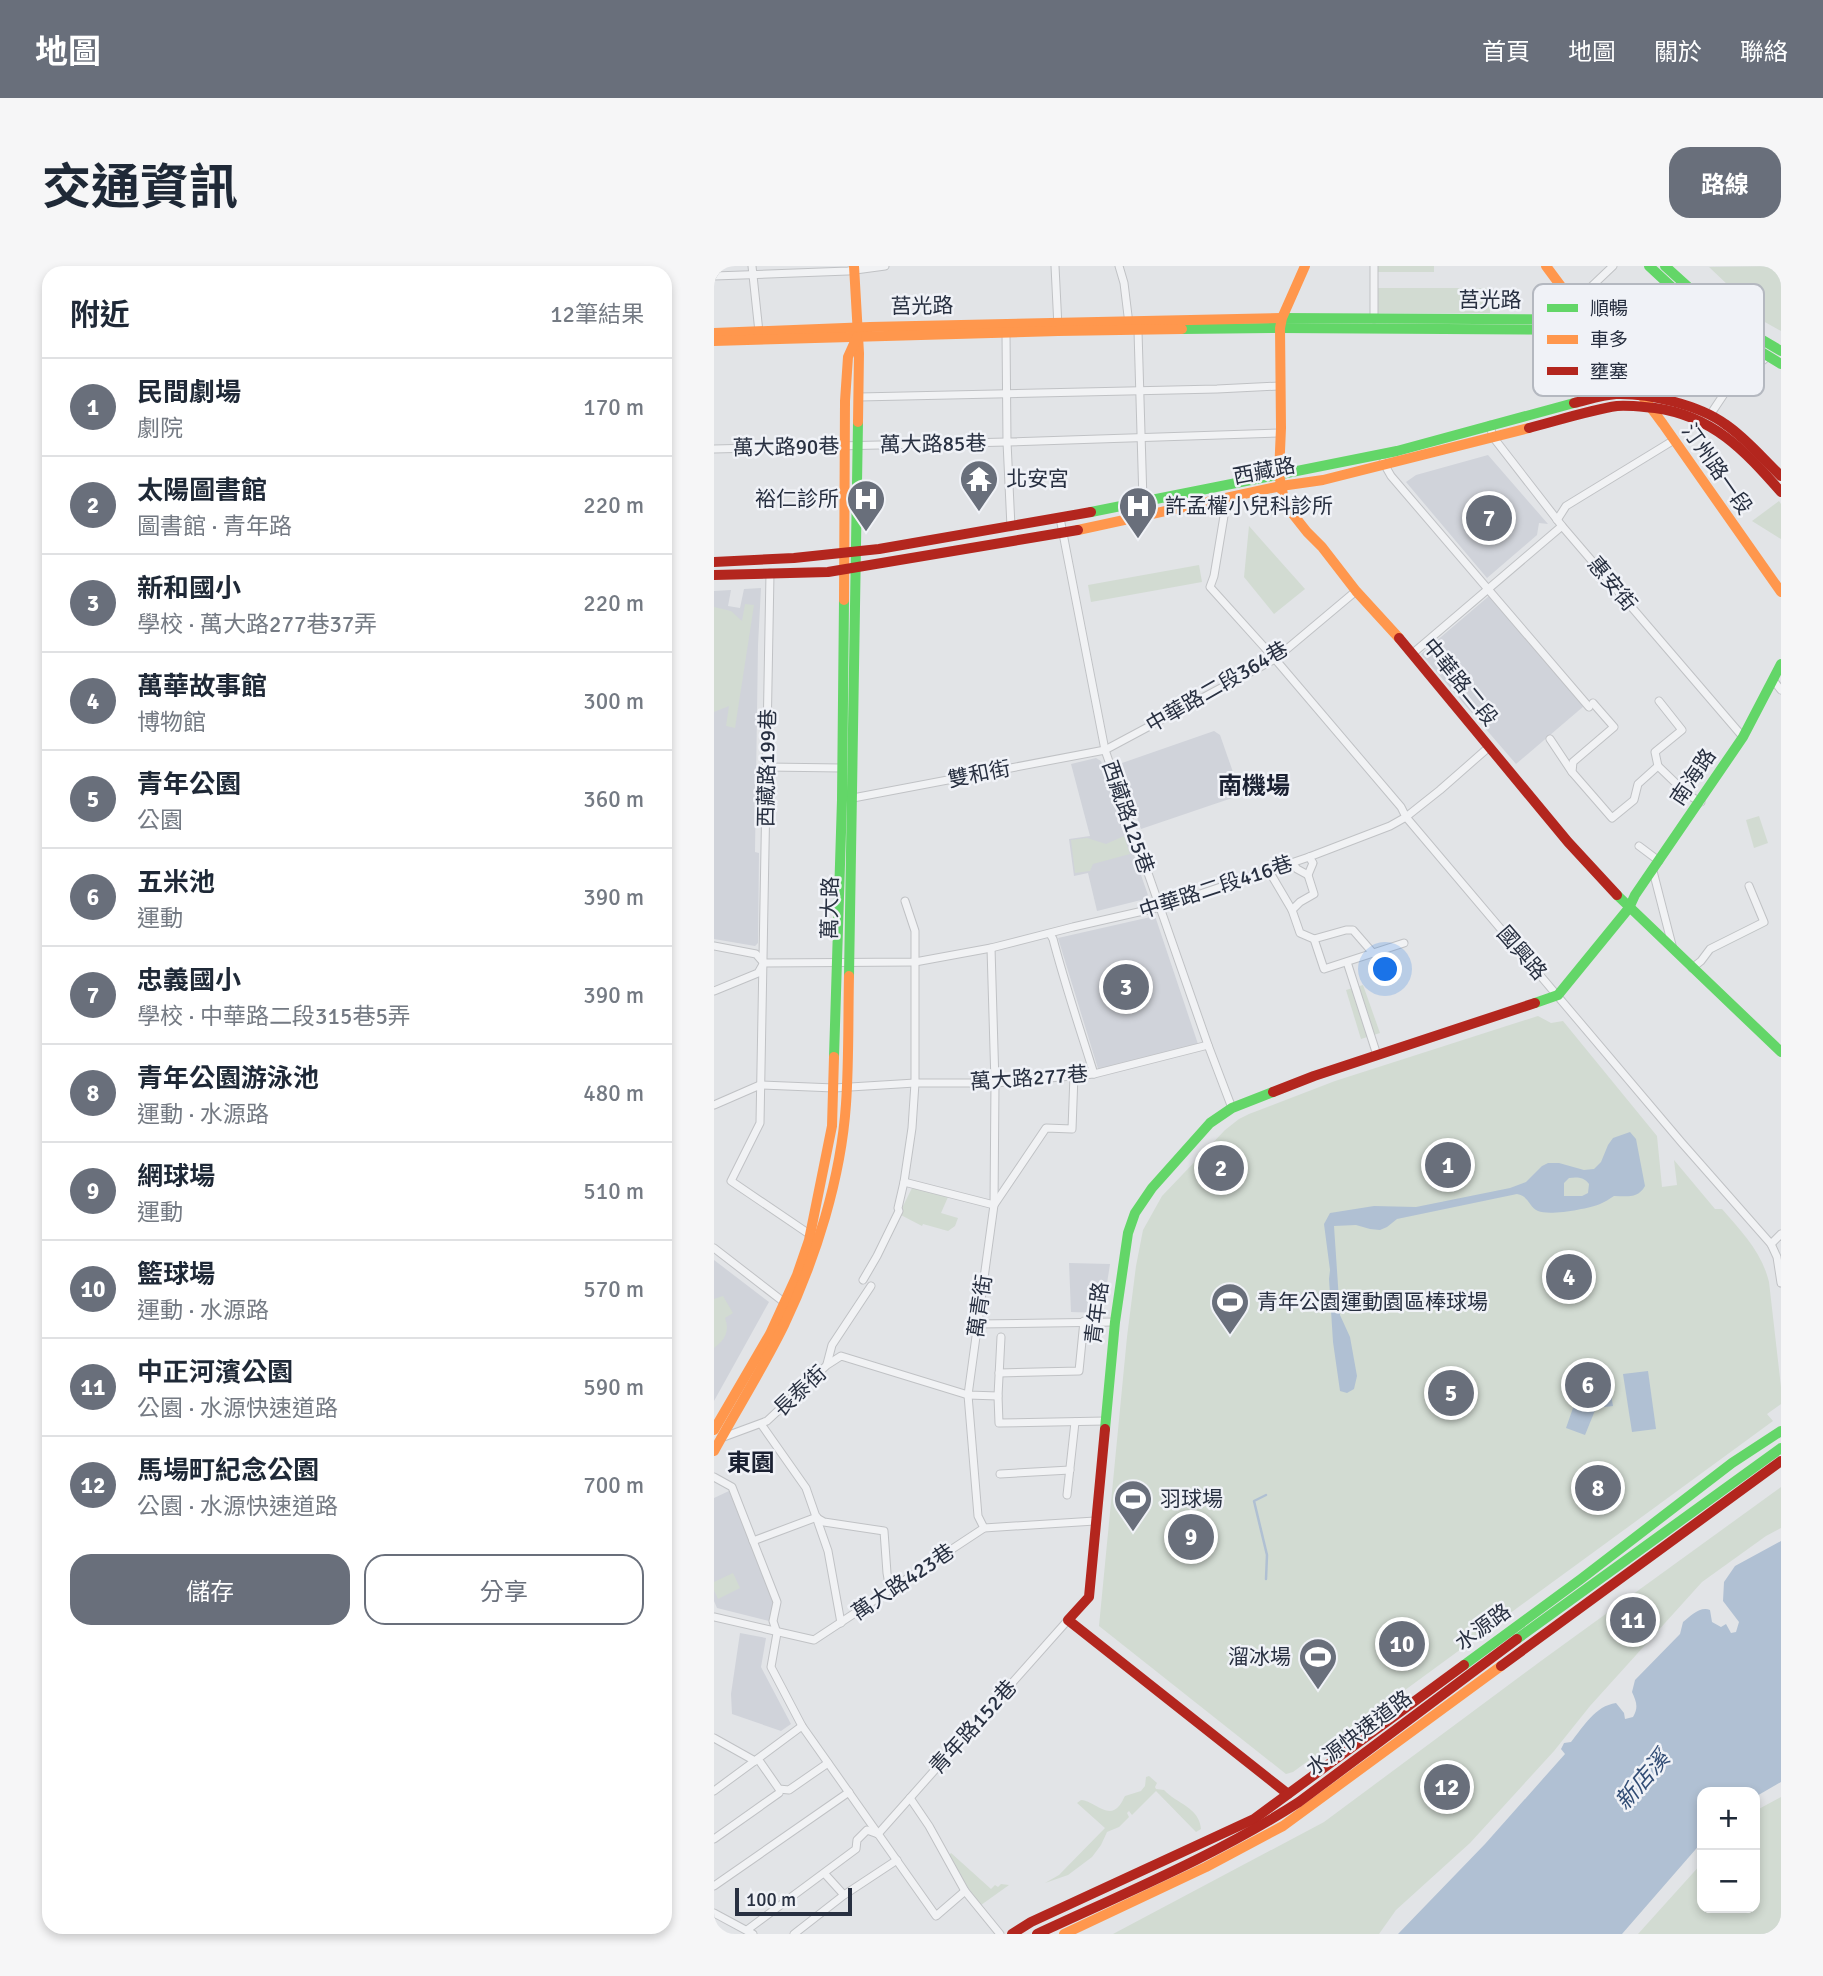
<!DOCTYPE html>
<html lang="zh-TW">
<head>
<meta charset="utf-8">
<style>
  :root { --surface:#fff; --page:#f6f6f7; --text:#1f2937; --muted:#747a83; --line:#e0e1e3; --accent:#696f7b }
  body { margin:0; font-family:Signika,"Noto Sans TC",sans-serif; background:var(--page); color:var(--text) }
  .controls { position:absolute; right:21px; bottom:21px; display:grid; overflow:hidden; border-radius:14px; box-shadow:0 4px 10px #0003 }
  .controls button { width:63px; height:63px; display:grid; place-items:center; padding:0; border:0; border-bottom:2px solid var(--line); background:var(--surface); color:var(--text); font:35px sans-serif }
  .scale { position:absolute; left:21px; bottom:18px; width:117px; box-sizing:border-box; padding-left:7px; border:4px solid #283041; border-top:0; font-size:19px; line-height:24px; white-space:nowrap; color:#283041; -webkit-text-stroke:5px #f0f2f7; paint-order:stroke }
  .you { position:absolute; left:672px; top:704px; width:24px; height:24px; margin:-18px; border:5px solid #fff; border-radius:50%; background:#1a73e8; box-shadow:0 0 0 10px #1a73e833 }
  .badge { display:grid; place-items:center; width:46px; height:46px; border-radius:50%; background:var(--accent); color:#fff; font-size:23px; font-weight:700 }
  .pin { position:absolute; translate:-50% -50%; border:4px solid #fff; box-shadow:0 2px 7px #0006 }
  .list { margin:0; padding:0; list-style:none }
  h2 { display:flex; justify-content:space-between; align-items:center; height:91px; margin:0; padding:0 28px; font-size:30px }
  h2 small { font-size:23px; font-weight:400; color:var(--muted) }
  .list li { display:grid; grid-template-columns:46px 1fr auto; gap:21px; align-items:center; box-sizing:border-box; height:98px; padding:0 28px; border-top:2px solid var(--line) }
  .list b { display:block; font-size:26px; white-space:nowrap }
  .list p { margin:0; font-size:23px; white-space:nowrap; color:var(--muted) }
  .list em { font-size:23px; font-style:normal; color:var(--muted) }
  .actions { display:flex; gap:14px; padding:21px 28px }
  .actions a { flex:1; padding:16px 0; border:2px solid var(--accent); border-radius:21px; text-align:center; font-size:24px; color:var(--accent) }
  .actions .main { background:var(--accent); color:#fff }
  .map { position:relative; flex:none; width:1067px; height:1668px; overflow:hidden; border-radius:21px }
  header { display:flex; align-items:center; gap:42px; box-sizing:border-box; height:98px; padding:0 35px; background:var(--accent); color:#fff }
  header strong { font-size:33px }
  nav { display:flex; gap:38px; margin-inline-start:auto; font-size:24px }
  .intro { display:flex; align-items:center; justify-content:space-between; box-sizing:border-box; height:168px; padding:0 42px }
  h1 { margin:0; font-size:49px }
  .button { padding:18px 32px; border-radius:21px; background:var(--accent); color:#fff; font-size:24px; font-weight:700 }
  main { display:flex; gap:42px; padding:0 42px }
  aside { flex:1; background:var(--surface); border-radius:21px; box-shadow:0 4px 10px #0003 }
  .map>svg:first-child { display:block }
  .built { fill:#d0d3da }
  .green { fill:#d2dbd2 }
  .water { fill:#b0c0d3; fill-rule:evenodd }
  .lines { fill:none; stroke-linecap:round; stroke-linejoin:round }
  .stream { stroke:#b0c0d3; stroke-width:2.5 }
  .street-casing { stroke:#c0c2c5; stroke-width:9 }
  .street { stroke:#f1f2f4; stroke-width:7 }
  .fast { stroke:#63d668; stroke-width:10 }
  .slow { stroke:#ff974d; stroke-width:10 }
  .jam { stroke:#b3261e; stroke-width:10 }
  .labels { text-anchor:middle; stroke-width:5; stroke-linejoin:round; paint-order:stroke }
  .street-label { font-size:21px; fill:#283041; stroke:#f0f2f7 }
  .poi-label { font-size:21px; fill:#283041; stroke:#f0f2f7; text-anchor:start }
  .water-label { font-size:23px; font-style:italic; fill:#324d75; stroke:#f0f2f7 }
  .quarter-label { font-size:24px; font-weight:bold; fill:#1b2132; stroke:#f0f2f7 }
  .key { fill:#f0f2f7; stroke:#b4b8c0; stroke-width:2 }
  .key-label { font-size:19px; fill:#283041 }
</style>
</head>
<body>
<header>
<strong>地圖</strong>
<nav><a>首頁</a><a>地圖</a><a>關於</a><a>聯絡</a></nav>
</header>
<div class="intro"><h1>交通資訊</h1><a class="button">路線</a></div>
<main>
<aside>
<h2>附近<small>12筆結果</small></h2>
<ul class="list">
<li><span class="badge">1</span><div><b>民間劇場</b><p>劇院</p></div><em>170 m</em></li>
<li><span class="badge">2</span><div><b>太陽圖書館</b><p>圖書館 · 青年路</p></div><em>220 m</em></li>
<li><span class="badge">3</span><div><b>新和國小</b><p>學校 · 萬大路277巷37弄</p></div><em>220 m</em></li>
<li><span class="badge">4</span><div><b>萬華故事館</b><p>博物館</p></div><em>300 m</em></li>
<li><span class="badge">5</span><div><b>青年公園</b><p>公園</p></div><em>360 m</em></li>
<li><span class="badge">6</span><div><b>五米池</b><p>運動</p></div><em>390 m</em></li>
<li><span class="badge">7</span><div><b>忠義國小</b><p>學校 · 中華路二段315巷5弄</p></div><em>390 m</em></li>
<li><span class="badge">8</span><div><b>青年公園游泳池</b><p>運動 · 水源路</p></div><em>480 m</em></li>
<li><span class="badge">9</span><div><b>網球場</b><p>運動</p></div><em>510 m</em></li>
<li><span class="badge">10</span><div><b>籃球場</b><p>運動 · 水源路</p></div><em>570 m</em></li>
<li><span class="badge">11</span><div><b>中正河濱公園</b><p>公園 · 水源快速道路</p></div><em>590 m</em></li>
<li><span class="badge">12</span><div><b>馬場町紀念公園</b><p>公園 · 水源快速道路</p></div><em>700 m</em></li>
</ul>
<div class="actions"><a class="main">儲存</a><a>分享</a></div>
</aside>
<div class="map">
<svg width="1067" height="1668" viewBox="0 0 1067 1668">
  <rect width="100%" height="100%" fill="#e2e4e7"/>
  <g class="built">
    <polygon points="774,189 834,258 825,257 823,269 773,312 692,216 702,209"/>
    <polygon points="47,322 44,379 41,586 45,587 44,677 41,680 0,673 0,325 17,324 14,340 26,342 30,323"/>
    <polygon points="775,330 870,440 802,498 707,388"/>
    <polygon points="500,465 506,469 527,529 427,563 406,504 408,497"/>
    <polygon points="382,492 387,495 434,629 431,633 383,645 374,607 360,610 355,573 376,570 357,498"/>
    <polygon points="441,650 485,781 385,806 344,672"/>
    <polygon points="0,994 55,1036 0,1135"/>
    <polygon points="355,997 396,998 389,1043 385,1047 357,1046"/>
    <polygon points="15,1225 60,1336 55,1355 3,1342 0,1335 0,1232"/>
    <polygon points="26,1367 52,1372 47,1401 77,1458 67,1465 18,1448 17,1428"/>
  </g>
  <g class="green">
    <rect x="663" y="0" width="57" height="6"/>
    <polygon points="1067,0 1067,65 1024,41 1009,27 1015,20 995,1"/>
    <rect x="664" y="22" width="112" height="25"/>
    <polygon points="1065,235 1067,238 1067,273 1038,255"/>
    <polygon points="535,260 591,323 560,348 530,311"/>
    <polygon points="485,299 488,316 377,336 374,319"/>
    <polygon points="31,338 40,339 21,462 12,460 15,440 0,446 0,341 17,345 28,355"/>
    <polygon points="1045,550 1054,577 1040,582 1032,554"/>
    <polygon points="410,570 416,588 379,598 376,605 361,607 357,574 373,572 392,578"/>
    <polygon points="649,719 666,767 647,773 632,724"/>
    <path d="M824,750L837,757L849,755L943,870L948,921L963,919L960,894L1001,943H1008C1027,965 1048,986 1055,1016L1067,1121V1138L1053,1148L1059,1155L579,1506L572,1508L385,1360L413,1071L422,1000L429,964L448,930L511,864L525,853L535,848L621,815Z"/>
    <polygon points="198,922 234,931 227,947 244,952 241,960 234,965 209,958 208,960 185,948"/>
    <path d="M9,1030L19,1047L11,1052C16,1065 11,1074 0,1082V1033Z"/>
    <polygon points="1067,1221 1067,1262 1052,1270 988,1316 876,1440 840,1485 756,1577 682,1644 665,1668 399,1668 610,1556 831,1392"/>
    <polygon points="19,1307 26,1322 4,1333 0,1324 0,1316"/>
    <path d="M435,1510L443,1517L441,1521L442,1523L450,1524C463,1538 485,1541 487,1563L482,1566L442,1525L418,1549L415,1545L413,1547L415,1551L405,1561L393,1566L387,1579L378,1591L354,1609L331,1617L345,1609L391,1562L363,1537L367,1534C379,1534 394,1554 405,1540C408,1537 409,1533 411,1530L427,1525L431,1520L432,1511Z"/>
    <polygon points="1067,1531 1067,1668 924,1668 988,1597 988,1642 1041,1642 1041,1545"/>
    <polygon points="237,1587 277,1623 281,1619 284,1621 287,1618 295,1619 267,1639 260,1632 234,1590"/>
  </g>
  <g class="water">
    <path d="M916,866L922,873L931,920C924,933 912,930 900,930C895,933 891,936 886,938C874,943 835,950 824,945C815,941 815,930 803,928L683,953L673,961L666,964L656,963L642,959L620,960L626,1049L636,1071L643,1110L640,1123L633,1127L626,1125L619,1076L615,1013L616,1004L610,958L616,947L660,940L702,941L796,922L812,916L828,900L834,897H845L870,904L880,903L887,896L894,879L899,872ZM855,912C863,911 870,911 875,918L874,927L868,930H850V917Z"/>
    <polygon points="934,1105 942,1163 918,1166 909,1108"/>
    <polygon points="894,1111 899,1140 882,1142 871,1169 852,1162 860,1139 885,1135 883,1127 867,1129 868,1123 866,1122 865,1115"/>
    <polygon points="881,1206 897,1211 888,1239 871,1234"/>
    <path d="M1067,1275V1516L1041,1531V1526H988V1576L908,1668H684L771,1578L851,1488L847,1483L850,1477L857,1476C870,1460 881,1440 902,1437L910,1447L911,1453L919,1451C925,1441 922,1435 918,1426L921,1414L966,1368L969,1356C977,1350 986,1340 996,1344L998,1356L1007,1361L1012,1358L1017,1367L1022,1366L1025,1356L1009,1335L1010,1316L1021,1300Z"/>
  </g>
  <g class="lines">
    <polyline class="stream" points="552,1229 540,1235 553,1289 552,1313"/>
    <defs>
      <g id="street">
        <polyline points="38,0 45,66"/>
        <polyline points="341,0 344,61"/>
        <polyline points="405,0 410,17 415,58"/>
        <polyline points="660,0 660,53"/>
        <polyline points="0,10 134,5 171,0"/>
        <polyline points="859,38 899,0"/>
        <polyline points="424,65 429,235"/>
        <polyline points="292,67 293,176 297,261"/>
        <polyline points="145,131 503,123 565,120"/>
        <polyline points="996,149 1010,128 1054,90"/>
        <polyline points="776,159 779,171 848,260 1029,471"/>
        <polyline points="0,183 293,176 566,167"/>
        <polyline points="669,196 677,210 875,441"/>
        <polyline points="513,232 500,310 496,321 561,393 687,541 692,551 968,877 1057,978 1063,991 1067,1017"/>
        <polyline points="346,252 391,484 494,779 518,842"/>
        <polyline points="843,254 852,240 960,174"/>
        <polyline points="56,307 46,857 17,915 98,970"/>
        <polyline points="698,388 848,260"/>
        <polyline points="1059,414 1067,424"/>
        <polyline points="879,437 900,461 859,496 858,506 898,552 920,534 924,518 944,500 974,529 987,536"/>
        <polyline points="836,473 858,506"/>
        <polyline points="944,500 941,486 968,464 945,435"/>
        <polyline points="53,501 128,502"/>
        <polyline points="139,532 391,484 561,393 642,325"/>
        <polyline points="925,580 945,595"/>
        <polyline points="595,591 599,597 594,609 600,628 586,636 578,644 586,667 600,673 610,703 690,677"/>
        <polyline points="578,597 583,603 594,609"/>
        <polyline points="555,605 578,644"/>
        <polyline points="939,605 959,683"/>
        <path d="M336,668L339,673C351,719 366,763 380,808"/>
        <polyline points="600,673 632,664 639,664 659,687"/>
        <polyline points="0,680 42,688 49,696"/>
        <polyline points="633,696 663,789"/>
        <polyline points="50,697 201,696 277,682 359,661 451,640 595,591 676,560 692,551 726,524 775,481"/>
        <polyline points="978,702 987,695 996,683 1050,656 1035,620"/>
        <polyline points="0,725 44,707 48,700"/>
        <polyline points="0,839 46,819 120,822 201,817 281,817 380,808 494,779"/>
        <polyline points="190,916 280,939 332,862 358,863 360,809"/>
        <polyline points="1057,978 1067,968"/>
        <polyline points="0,982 71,1037"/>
        <polyline points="149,1014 163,990 185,945 184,942 190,916 198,862 201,817 201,665 191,635"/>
        <polyline points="264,1058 401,1056"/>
        <polyline points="287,1071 284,1130 285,1157 391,1155"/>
        <polyline points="113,1098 118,1079 157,1020"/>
        <polyline points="285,1107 365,1105 370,1055"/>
        <polyline points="47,1158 92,1222 114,1285 127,1357"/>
        <polyline points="7,1172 53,1155 113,1099 127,1090 254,1129 284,1130"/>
        <polyline points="286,1208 356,1204"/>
        <polyline points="0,1211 18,1221 63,1336 59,1355 63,1367 57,1401 88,1460 222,1650 251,1625"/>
        <polyline points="353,1229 361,1156"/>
        <polyline points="103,1252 110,1256 170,1265 173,1307 176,1324"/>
        <polyline points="270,1262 264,1250 254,1129 280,939 281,817 277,682"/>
        <polyline points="39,1275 103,1251"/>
        <polyline points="0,1351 100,1374 270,1262 381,1255"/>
        <polyline points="0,1472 41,1495"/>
        <polyline points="44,1493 65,1523 75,1524 114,1497"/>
        <polyline points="0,1525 88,1460"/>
        <polyline points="196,1532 215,1560 251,1625 286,1668"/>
        <polyline points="164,1568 354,1354"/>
        <polyline points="0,1573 65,1527"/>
        <polyline points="111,1608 130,1629"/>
        <polyline points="0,1620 135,1526"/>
        <polyline points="0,1647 39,1668"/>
        <polyline points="33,1664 142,1583 143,1574 153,1564 164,1568"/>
        <polyline points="80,1668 130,1629 183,1594"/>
      </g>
    </defs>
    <use href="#street" class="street-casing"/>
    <use href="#street" class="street"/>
    <g class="fast">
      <polyline points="935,0 990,51 1067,98"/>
      <polyline points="951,0 1004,48 1067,85"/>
      <polyline points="567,52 935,54 979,53 1003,48"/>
      <polyline points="468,63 566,62 891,64"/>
      <polyline points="377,246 683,185 860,137"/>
      <polyline points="903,629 1067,786"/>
      <polyline points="135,710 144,156"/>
      <polyline points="821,737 844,729 915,642 921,629 1029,471 1067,398"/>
      <polyline points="120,791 128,534 130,334"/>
      <polyline points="391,1163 401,1056 414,967 421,947 438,922 496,857 518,842 559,826"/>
      <polyline points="803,1373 1067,1182"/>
      <polyline points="750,1399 867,1313 1018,1197 1067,1165"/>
    </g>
    <g class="slow">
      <polyline points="140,0 145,87 144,156"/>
      <polyline points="591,0 568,52 566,62 567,162 565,208 570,234 574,242 593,266 608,281 642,325 685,372"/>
      <polyline points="832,0 949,158 1067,326"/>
      <polyline points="891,64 981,65 997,56 1004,48"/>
      <polyline points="0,67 156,61 567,52"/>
      <polyline points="0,75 344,65 468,63"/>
      <polyline points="364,264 567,220 609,214 815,162"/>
      <polyline points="130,334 131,135 134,91 143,71"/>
      <polyline points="0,1164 56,1068 83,1009 95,974 118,860 120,791"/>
      <path d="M0,1185C23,1143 49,1102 70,1059C102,992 127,912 132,838C135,796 134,753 135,710"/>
      <polyline points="350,1668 492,1601 569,1560 787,1400"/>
    </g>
    <g class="jam">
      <path d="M860,137C873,134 888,129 902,128C935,127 985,139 1011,158C1032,172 1049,193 1067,210"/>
      <path d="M815,162C842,155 876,144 903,140C915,139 929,141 941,142C999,150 1030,184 1067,226"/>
      <polyline points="0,296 80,292 165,283 377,246"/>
      <polyline points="0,309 114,306 364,264"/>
      <polyline points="685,372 854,576 903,629"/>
      <polyline points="559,826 600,810 821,737"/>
      <polyline points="391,1163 375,1331 354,1354 574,1528"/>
      <polyline points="787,1400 1067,1195"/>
      <polyline points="298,1668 317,1656 540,1553 750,1399"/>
      <path d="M323,1668C411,1627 503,1589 585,1536L803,1373"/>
    </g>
  </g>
  <defs>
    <symbol id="temple-pin" viewBox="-11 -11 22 30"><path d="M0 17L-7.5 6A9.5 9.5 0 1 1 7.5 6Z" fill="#696f7b" stroke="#f0f2f7"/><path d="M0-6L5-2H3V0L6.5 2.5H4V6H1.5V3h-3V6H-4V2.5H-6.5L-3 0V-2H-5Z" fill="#fff"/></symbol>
    <symbol id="hospital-pin" viewBox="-11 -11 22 30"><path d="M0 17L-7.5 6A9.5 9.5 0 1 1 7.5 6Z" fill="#696f7b" stroke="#f0f2f7"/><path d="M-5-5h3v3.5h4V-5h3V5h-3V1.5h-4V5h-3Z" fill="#fff"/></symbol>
    <symbol id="stadium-pin" viewBox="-11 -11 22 30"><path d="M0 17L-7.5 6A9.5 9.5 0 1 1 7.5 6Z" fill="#696f7b" stroke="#f0f2f7"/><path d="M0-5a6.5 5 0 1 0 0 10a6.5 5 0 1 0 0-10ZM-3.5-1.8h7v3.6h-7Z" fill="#fff"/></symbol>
  </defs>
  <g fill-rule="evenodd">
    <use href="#temple-pin" x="243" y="191" width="44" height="60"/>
    <use href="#hospital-pin" x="130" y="211" width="44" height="60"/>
    <use href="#hospital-pin" x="402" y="218" width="44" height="60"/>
    <use href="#stadium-pin" x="494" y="1014" width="44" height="60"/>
    <use href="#stadium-pin" x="397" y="1211" width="44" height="60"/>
    <use href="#stadium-pin" x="582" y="1369" width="44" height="60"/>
  </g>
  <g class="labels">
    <g class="street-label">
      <text x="776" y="41">莒光路</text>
      <text transform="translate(208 40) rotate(-1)" y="7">莒光路</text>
      <text transform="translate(219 178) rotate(-1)" y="7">萬大路85巷</text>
      <text transform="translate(72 181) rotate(-1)" y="7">萬大路90巷</text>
      <text transform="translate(1003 203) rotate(55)" y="7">汀州路一段</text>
      <text transform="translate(550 205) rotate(-11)" y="7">西藏路</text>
      <text transform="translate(898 318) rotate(50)" y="7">惠安街</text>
      <text transform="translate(746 416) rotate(51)" y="7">中華路二段</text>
      <text transform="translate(503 421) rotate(-30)" y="7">中華路二段364巷</text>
      <text transform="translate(53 502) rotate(-89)" y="7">西藏路199巷</text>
      <text transform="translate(265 508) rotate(-11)" y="7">雙和街</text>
      <text transform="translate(979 511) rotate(-56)" y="7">南海路</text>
      <text transform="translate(414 551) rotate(71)" y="7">西藏路125巷</text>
      <text transform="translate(502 621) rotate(-18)" y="7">中華路二段416巷</text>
      <text transform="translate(116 642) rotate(-89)" y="7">萬大路</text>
      <text transform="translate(808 687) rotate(49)" y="7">國興路</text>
      <text transform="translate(315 812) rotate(-4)" y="7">萬大路277巷</text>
      <text transform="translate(266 1040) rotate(-82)" y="7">萬青街</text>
      <text transform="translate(383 1047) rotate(-83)" y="7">青年路</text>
      <text transform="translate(86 1125) rotate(-43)" y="7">長泰街</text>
      <text transform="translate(189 1316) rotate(-34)" y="7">萬大路423巷</text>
      <text transform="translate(769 1361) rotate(-36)" y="7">水源路</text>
      <text transform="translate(259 1461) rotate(-48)" y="7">青年路152巷</text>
      <text transform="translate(645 1467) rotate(-37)" y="7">水源快速道路</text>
    </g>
    <g class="poi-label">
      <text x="292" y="220">北安宮</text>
      <text x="125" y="240" text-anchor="end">裕仁診所</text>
      <text x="451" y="247">許孟權小兒科診所</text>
      <text x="543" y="1043">青年公園運動園區棒球場</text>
      <text x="446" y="1240">羽球場</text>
      <text x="577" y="1398" text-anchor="end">溜冰場</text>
    </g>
    <g class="water-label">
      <text transform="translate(928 1514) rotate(-49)" y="8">新店溪</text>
    </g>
    <g class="quarter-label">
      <text x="540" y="528">南機場</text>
      <text x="37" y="1205">東園</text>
    </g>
  </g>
  <rect x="819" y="18" width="231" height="112" rx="10" class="key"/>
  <rect x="833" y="38" width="31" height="8" fill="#63d668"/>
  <rect x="833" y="69" width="31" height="9" fill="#ff974d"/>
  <rect x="833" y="101" width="31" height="8" fill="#b3261e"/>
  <g class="key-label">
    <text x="876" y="49">順暢</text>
    <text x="876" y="80">車多</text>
    <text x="876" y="112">壅塞</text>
  </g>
</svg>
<div class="controls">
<button>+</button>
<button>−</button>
</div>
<div class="scale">100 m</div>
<div class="you"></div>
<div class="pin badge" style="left:734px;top:899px">1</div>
<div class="pin badge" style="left:507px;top:902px">2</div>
<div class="pin badge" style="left:412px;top:721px">3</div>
<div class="pin badge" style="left:855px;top:1011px">4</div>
<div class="pin badge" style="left:737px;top:1127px">5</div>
<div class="pin badge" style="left:874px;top:1119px">6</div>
<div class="pin badge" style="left:775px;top:252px">7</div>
<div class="pin badge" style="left:884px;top:1222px">8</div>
<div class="pin badge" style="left:477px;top:1271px">9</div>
<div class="pin badge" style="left:688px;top:1378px">10</div>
<div class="pin badge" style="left:919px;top:1354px">11</div>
<div class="pin badge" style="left:733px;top:1521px">12</div>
</div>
</main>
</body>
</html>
